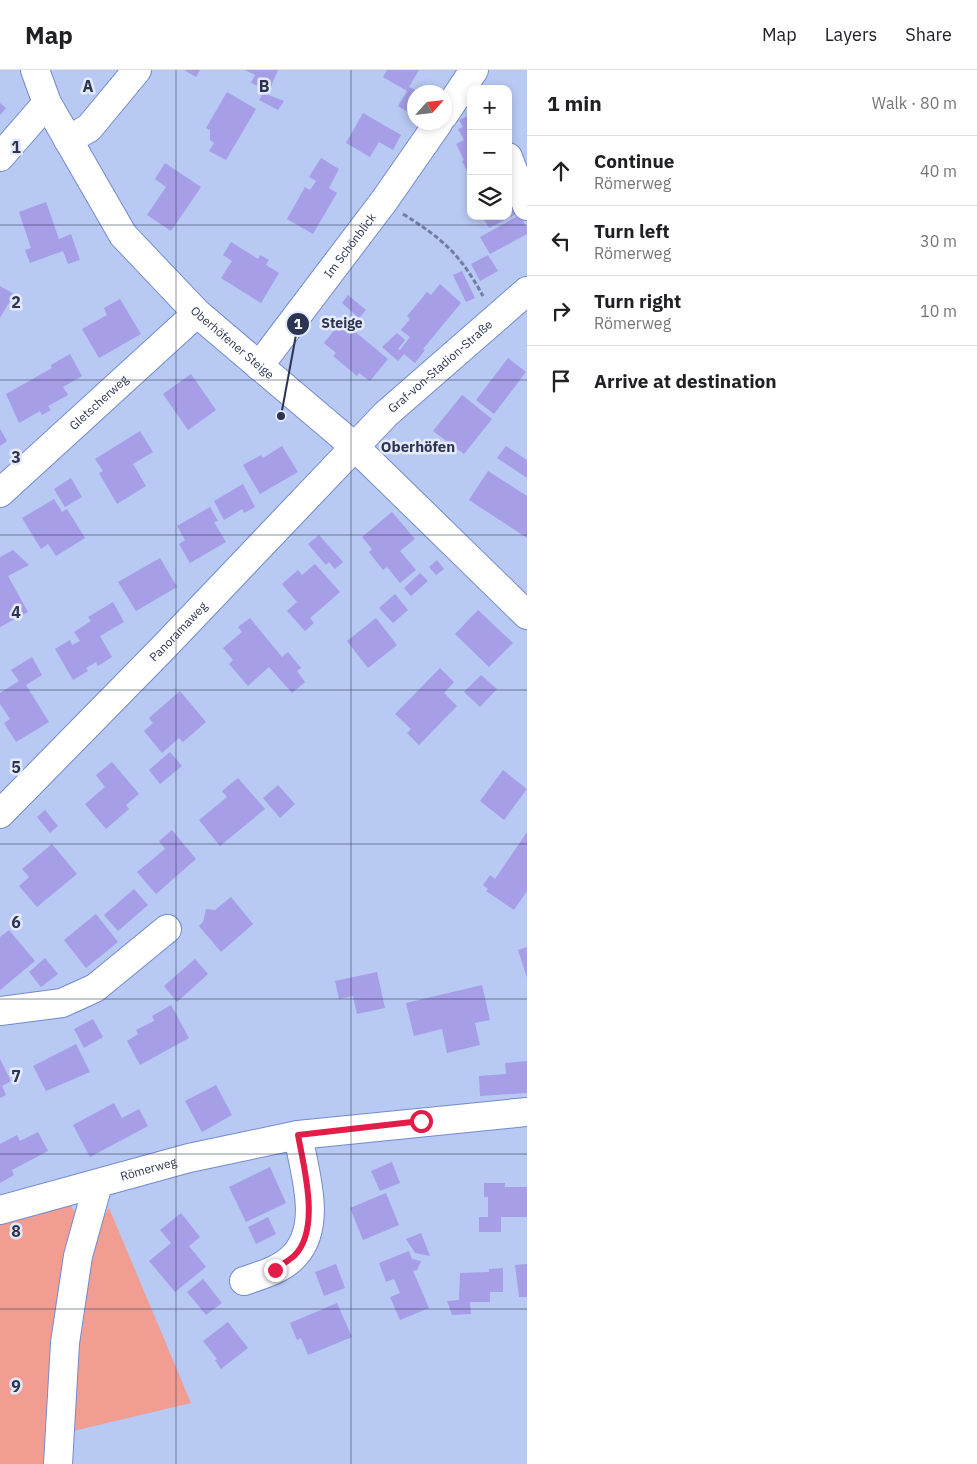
<!DOCTYPE html>
<html lang="en">
<head>
<meta charset="utf-8">
<style>
  :root { --surface:#fff; --page:#f6f6f6; --text:#202124; --muted:#757577; --line:#e0e0e0 }
  body { margin:0; font-family:"IBM Plex Sans",sans-serif; background:var(--page); color:var(--text) }
  .controls { position:absolute; right:15px; top:15px; display:grid; overflow:hidden; border-radius:10px; box-shadow:0 2px 8px #0003 }
  .controls button { width:45px; height:45px; display:grid; place-items:center; padding:0; border:0; border-bottom:1px solid var(--line); background:var(--surface); color:var(--text); font:25px sans-serif }
  .compass { position:absolute; left:407px; top:15px; width:45px; height:45px; border-radius:50%; background:var(--surface); box-shadow:0 2px 8px #0003; rotate:63deg }
  .stop { position:absolute; width:15px; height:15px; margin:-11px; border:4px solid #e11d48; border-radius:50%; background:#fff }
  .stop.end { background:#e11d48; border-color:#fff; box-shadow:0 1px 5px #0008 }
  .list { margin:0; padding:0; list-style:none }
  h2 { display:flex; justify-content:space-between; align-items:center; height:65px; margin:0; padding:0 20px; font-size:21px }
  h2 small { font-size:16px; font-weight:400; color:var(--muted) }
  .list li { display:grid; grid-template-columns:32px 1fr auto; gap:15px; align-items:center; box-sizing:border-box; height:70px; padding:0 20px; border-top:1px solid var(--line) }
  .list b { display:block; font-size:19px; white-space:nowrap }
  .list p { margin:0; font-size:16px; white-space:nowrap; color:var(--muted) }
  .list em { font-size:16px; font-style:normal; color:var(--muted) }
  .icon { flex:none; width:28px; height:28px; fill:none; stroke:currentColor; stroke-width:2; stroke-linecap:round; stroke-linejoin:round }
  .map { position:relative; flex:none; width:527px; height:1394px; overflow:hidden }
  header { display:flex; align-items:center; gap:30px; box-sizing:border-box; height:70px; padding:0 25px; background:var(--surface); border-bottom:1px solid var(--line) }
  header strong { font-size:24px }
  nav { display:flex; gap:28px; margin-inline-start:auto; font-size:18px }
  main { display:flex }
  aside { flex:1; background:var(--surface) }
  .map>svg:first-child { display:block }
  .green { fill:#f29d91 }
  .building { fill:#a69ee7 }
  .lines { fill:none; stroke-linecap:round; stroke-linejoin:round }
  .minor-casing { stroke:#738bcd; stroke-width:30 }
  .path { stroke:#707ea0; stroke-width:3; stroke-dasharray:5 2.5; stroke-linecap:butt }
  .minor { stroke:#fff; stroke-width:28 }
  .route { stroke:#e11d48; stroke-width:6 }
  .grid { fill:none; stroke:#2b3551; stroke-width:1; stroke-opacity:0.55 }
  .labels { text-anchor:middle; stroke-width:5; stroke-linejoin:round; paint-order:stroke }
  .street-label { font-size:12px; fill:#2b3551; stroke:#e4eaf9 }
  .quarter-label { font-size:15px; font-weight:bold; fill:#2b3551; stroke:#e4eaf9 }
  .grid-label { font-size:16px; text-anchor:middle; font-weight:bold; fill:#2b3551; stroke:#e4eaf9; stroke-width:5; stroke-linejoin:round; paint-order:stroke }
  .leader { fill:none; stroke:#2b3551; stroke-width:2 }
  .callout-dot { fill:#2b3551; stroke:#e4eaf9; stroke-width:2 }
  .mark-label { font-size:15px; text-anchor:middle; font-weight:bold; fill:#fff }
  .callout-label { font-size:14px; text-anchor:middle; font-weight:bold; fill:#2b3551; stroke:#e4eaf9; stroke-width:5; stroke-linejoin:round; paint-order:stroke }
</style>
</head>
<body>
<header>
<strong>Map</strong>
<nav><a>Map</a><a>Layers</a><a>Share</a></nav>
</header>
<main>
<div class="map">
<svg width="527" height="1394" viewBox="0 0 527 1394">
  <rect width="100%" height="100%" fill="#b8c9f3"/>
  <g class="green">
    <polygon points="68,1132 78,1147 47,1394 0,1394 0,1150"/>
    <polygon points="109,1138 191,1333 69,1362 72,1275 99,1154"/>
  </g>
  <g class="building">
    <polygon points="184,0 200,0 196,7"/>
    <polygon points="245,0 278,0 269,21 251,13 255,5"/>
    <polygon points="387,0 419,0 409,17 419,22 414,22 413,45 398,36 407,21 383,7"/>
    <polygon points="227,22 256,39 226,90 209,81 214,73 210,70 210,60 206,58"/>
    <polygon points="263,23 284,31 278,40 259,30"/>
    <polygon points="0,33 6,38 0,45"/>
    <polygon points="363,43 401,65 393,80 379,72 370,87 346,73"/>
    <polygon points="468,46 471,51 471,113 468,108 470,107 462,91 464,90 456,74 464,70 458,59 463,57 459,50"/>
    <polygon points="321,88 339,99 329,118 337,123 313,164 287,149 305,117 310,120 316,111 309,107"/>
    <polygon points="165,93 201,117 171,161 147,145 166,117 155,109"/>
    <polygon points="508,120 518,143 489,158 482,146 508,146"/>
    <polygon points="46,132 59,169 71,164 80,190 68,194 63,181 30,193 25,180 31,178 19,142"/>
    <polygon points="520,145 527,158 527,164 490,184 480,167"/>
    <polygon points="231,172 258,189 260,185 269,190 266,195 279,203 261,233 221,208 232,191 223,185"/>
    <polygon points="488,185 498,201 480,211 471,194"/>
    <polygon points="462,201 475,228 466,232 453,205"/>
    <polygon points="440,214 461,233 423,279 425,280 415,293 404,284 398,291 382,277 397,263 405,270 398,279 400,280 410,267 401,260 410,249 407,246 427,222 431,225"/>
    <polygon points="0,216 14,224 0,248"/>
    <polygon points="348,225 366,240 359,248 342,233"/>
    <polygon points="120,229 141,264 99,288 82,259 107,245 104,238"/>
    <polygon points="342,251 388,289 370,311 359,303 357,306 333,286 336,283 324,273"/>
    <polygon points="70,284 82,306 63,317 68,325 48,336 51,340 42,345 40,341 19,353 6,324 52,298 51,295"/>
    <polygon points="508,288 526,302 494,344 476,330"/>
    <polygon points="191,304 216,340 188,360 163,324"/>
    <polygon points="462,325 492,349 464,384 433,361"/>
    <polygon points="0,359 7,371 0,376"/>
    <polygon points="140,361 153,382 133,394 146,416 117,434 99,403 103,401 95,389"/>
    <polygon points="282,376 298,402 260,424 243,395 261,385 263,388"/>
    <polygon points="506,376 527,390 527,408 497,388"/>
    <polygon points="488,401 527,426 527,468 469,430"/>
    <polygon points="71,408 82,427 65,437 54,419"/>
    <polygon points="243,414 255,437 244,443 242,439 224,450 214,431"/>
    <polygon points="54,429 62,442 67,439 85,468 56,486 48,474 41,479 22,448"/>
    <polygon points="210,437 218,451 214,452 226,472 190,493 179,474 185,470 177,456"/>
    <polygon points="392,442 415,469 400,481 416,500 400,513 387,497 383,500 369,482 372,479 362,467"/>
    <polygon points="319,465 343,492 335,499 329,492 326,495 308,474"/>
    <polygon points="13,480 29,495 8,506 28,542 0,557 0,487"/>
    <polygon points="160,488 177,517 136,541 118,512"/>
    <polygon points="437,490 444,499 436,505 429,497"/>
    <polygon points="315,494 340,522 310,548 314,553 305,561 287,541 297,532 282,514 298,500 302,505"/>
    <polygon points="420,503 428,511 411,526 404,518"/>
    <polygon points="395,524 408,540 393,553 379,538"/>
    <polygon points="113,532 124,552 100,566 112,587 98,596 96,592 86,598 88,601 73,610 55,579 70,570 72,575 80,571 74,562 91,551 88,547"/>
    <polygon points="478,540 513,573 489,597 455,564"/>
    <polygon points="250,548 282,587 288,582 301,598 297,601 305,612 292,623 269,597 248,616 229,594 233,590 223,578 242,562 238,557"/>
    <polygon points="376,548 397,575 368,598 347,571"/>
    <polygon points="32,587 42,605 26,615 49,652 16,672 4,653 10,649 0,634 0,623 19,611 11,600"/>
    <polygon points="440,598 454,612 444,623 457,636 419,675 407,663 411,659 395,644"/>
    <polygon points="481,605 497,619 480,637 464,622"/>
    <polygon points="180,621 206,652 183,672 179,668 162,683 144,661 153,653 149,648"/>
    <polygon points="170,682 182,696 160,714 149,700"/>
    <polygon points="112,692 139,724 126,735 129,739 106,759 85,734 105,717 96,705"/>
    <polygon points="503,700 527,719 504,750 480,731"/>
    <polygon points="238,708 265,739 220,776 199,750 227,727 222,721"/>
    <polygon points="278,715 295,734 280,748 263,728"/>
    <polygon points="45,740 58,756 50,763 37,747"/>
    <polygon points="172,760 196,789 156,824 137,802 165,779 159,771"/>
    <polygon points="527,762 527,821 514,840 486,821 488,819 483,815 490,805 495,809"/>
    <polygon points="52,774 77,804 37,837 19,816 29,807 22,799"/>
    <polygon points="134,819 148,835 118,861 104,845"/>
    <polygon points="231,827 253,854 221,882 199,856 203,852 206,839 215,840"/>
    <polygon points="96,844 118,872 86,898 64,870"/>
    <polygon points="9,860 35,891 0,920 0,867"/>
    <polygon points="527,877 527,908 518,880"/>
    <polygon points="45,888 58,904 41,917 29,902"/>
    <polygon points="195,889 208,904 177,932 164,916"/>
    <polygon points="377,902 385,938 357,944 353,926 339,929 335,911"/>
    <polygon points="482,915 490,950 475,953 480,975 447,983 442,959 414,966 406,933"/>
    <polygon points="171,935 189,968 140,995 127,971 138,964 136,960 154,951 152,946"/>
    <polygon points="93,949 103,967 84,978 74,959"/>
    <polygon points="76,974 90,1002 46,1021 33,996"/>
    <polygon points="0,989 11,1011 2,1016 6,1025 0,1028"/>
    <polygon points="527,991 527,1023 480,1026 479,1006 506,1004 505,993"/>
    <polygon points="216,1015 232,1045 202,1062 185,1031"/>
    <polygon points="114,1033 122,1048 139,1039 148,1056 90,1087 73,1055"/>
    <polygon points="38,1062 48,1081 12,1100 14,1105 0,1113 0,1074 17,1065 20,1071"/>
    <polygon points="392,1092 400,1113 380,1121 371,1101"/>
    <polygon points="270,1097 286,1133 246,1152 229,1117"/>
    <polygon points="484,1113 505,1113 505,1117 527,1117 527,1147 501,1147 501,1162 479,1162 479,1147 488,1147 488,1127 484,1127"/>
    <polygon points="386,1123 399,1155 363,1170 350,1138"/>
    <polygon points="181,1143 200,1167 189,1176 206,1197 175,1222 149,1191 171,1173 160,1160"/>
    <polygon points="268,1147 276,1164 256,1174 248,1157"/>
    <polygon points="421,1163 430,1186 415,1183 406,1169"/>
    <polygon points="409,1181 412,1189 421,1191 417,1200 413,1201 429,1238 400,1250 390,1227 400,1223 394,1209 386,1212 379,1193"/>
    <polygon points="336,1194 345,1218 324,1226 315,1202"/>
    <polygon points="527,1194 527,1227 519,1227 515,1195"/>
    <polygon points="503,1198 503,1222 490,1222 490,1232 470,1232 471,1244 452,1245 447,1231 459,1230 460,1203 489,1202 489,1199"/>
    <polygon points="203,1209 222,1233 206,1245 187,1222"/>
    <polygon points="337,1233 352,1267 308,1285 301,1268 297,1270 290,1253"/>
    <polygon points="228,1252 248,1278 221,1299 215,1290 217,1289 203,1271"/>
  </g>
  <g class="lines">
    <defs>
      <g id="minor">
        <path id="s1" d="M35,0L47,33L123,165L197,243L355,377L527,545"/>
        <polyline points="444,45 474,0"/>
        <polyline points="68,70 89,58 137,0"/>
        <polyline points="0,87 47,33"/>
        <polyline points="508,87 527,136"/>
        <path id="s2" d="M259,296L384,131L439,52"/>
        <path id="s3" d="M0,423L197,243"/>
        <path id="s4" d="M0,744L164,577L386,344L527,221"/>
        <polyline points="0,941 62,933 95,918 167,859"/>
        <path id="s5" d="M0,1140L189,1088L298,1065L527,1042"/>
        <path d="M244,1211C261,1205 282,1200 295,1185C323,1154 304,1101 298,1065"/>
        <polyline points="58,1394 65,1273 78,1186 98,1114"/>
      </g>
    </defs>
    <use href="#minor" class="minor-casing"/>
    <path class="path" d="M403,144C443,169 460,184 483,226"/>
    <use href="#minor" class="minor"/>
  </g>
  <g class="lines">
    <path class="route" d="M275,1200C281,1195 288,1191 294,1186C321,1160 304,1098 298,1065L421,1051"/>
  </g>
  <path class="grid" d="M176,0V1394M351,0V1394M0,155H527M0,310H527M0,465H527M0,620H527M0,774H527M0,929H527M0,1084H527M0,1239H527"/>
  <g class="labels">
    <g class="street-label">
      <text dy="4" stroke="none"><textPath href="#s2" startOffset="151">Im Schönblick</textPath></text>
      <text dy="4" stroke="none"><textPath href="#s1" startOffset="341">Oberhöfener Steige</textPath></text>
      <text dy="4" stroke="none"><textPath href="#s4" startOffset="628">Graf-von-Stadion-Straße</textPath></text>
      <text dy="4" stroke="none"><textPath href="#s3" startOffset="134">Gletscherweg</textPath></text>
      <text dy="4" stroke="none"><textPath href="#s4" startOffset="255">Panoramaweg</textPath></text>
      <text dy="4" stroke="none"><textPath href="#s5" startOffset="154">Römerweg</textPath></text>
    </g>
    <g class="quarter-label">
      <text x="418" y="382">Oberhöfen</text>
    </g>
  </g>
  <g class="grid-label">
    <text x="88" y="22">A</text>
    <text x="264" y="22">B</text>
    <text x="16" y="83">1</text>
    <text x="16" y="238">2</text>
    <text x="16" y="393">3</text>
    <text x="16" y="548">4</text>
    <text x="16" y="703">5</text>
    <text x="16" y="858">6</text>
    <text x="16" y="1012">7</text>
    <text x="16" y="1167">8</text>
    <text x="16" y="1322">9</text>
  </g>
  <path class="leader" d="M281 346L298 254"/>
  <g class="callout-dot">
    <circle cx="281" cy="346" r="5"/>
    <circle cx="298" cy="254" r="12"/>
  </g>
  <g class="mark-label">
    <text x="298" y="259">1</text>
  </g>
  <g class="callout-label">
    <text x="342" y="258">Steige</text>
  </g>
</svg>
<div class="controls">
<button>+</button>
<button>−</button>
<button><svg class="icon" aria-label="layers" viewBox="0 0 24 24"><path d="M12 4l9 5-9 5-9-5zM3 14l9 5 9-5"/></svg></button>
</div>
<svg class="compass" viewBox="-18 -18 36 36"><path d="M0-13l5 13h-10z" fill="#e53935"/><path d="M0 13l5-13h-10z" fill="#757577"/></svg>
<div class="stop" style="left:421px;top:1051px"></div>
<div class="stop end" style="left:275px;top:1200px"></div>
</div>
<aside>
<h2>1 min<small>Walk · 80 m</small></h2>
<ul class="list">
<li><svg class="icon" aria-label="ahead" viewBox="0 0 24 24"><path d="M12 20V5M6 11l6-6 6 6"/></svg><div><b>Continue</b><p>Römerweg</p></div><em>40 m</em></li>
<li><svg class="icon" aria-label="left" viewBox="0 0 24 24"><path d="M17 20v-9H6M10 6l-5 5 5 5"/></svg><div><b>Turn left</b><p>Römerweg</p></div><em>30 m</em></li>
<li><svg class="icon" aria-label="right" viewBox="0 0 24 24"><path d="M7 20v-9h11M14 6l5 5-5 5"/></svg><div><b>Turn right</b><p>Römerweg</p></div><em>10 m</em></li>
<li><svg class="icon" aria-label="arrive" viewBox="0 0 24 24"><path d="M6 21V4h12l-3 4 3 4H6"/></svg><div><b>Arrive at destination</b></div></li>
</ul>
</aside>
</main>
</body>
</html>
